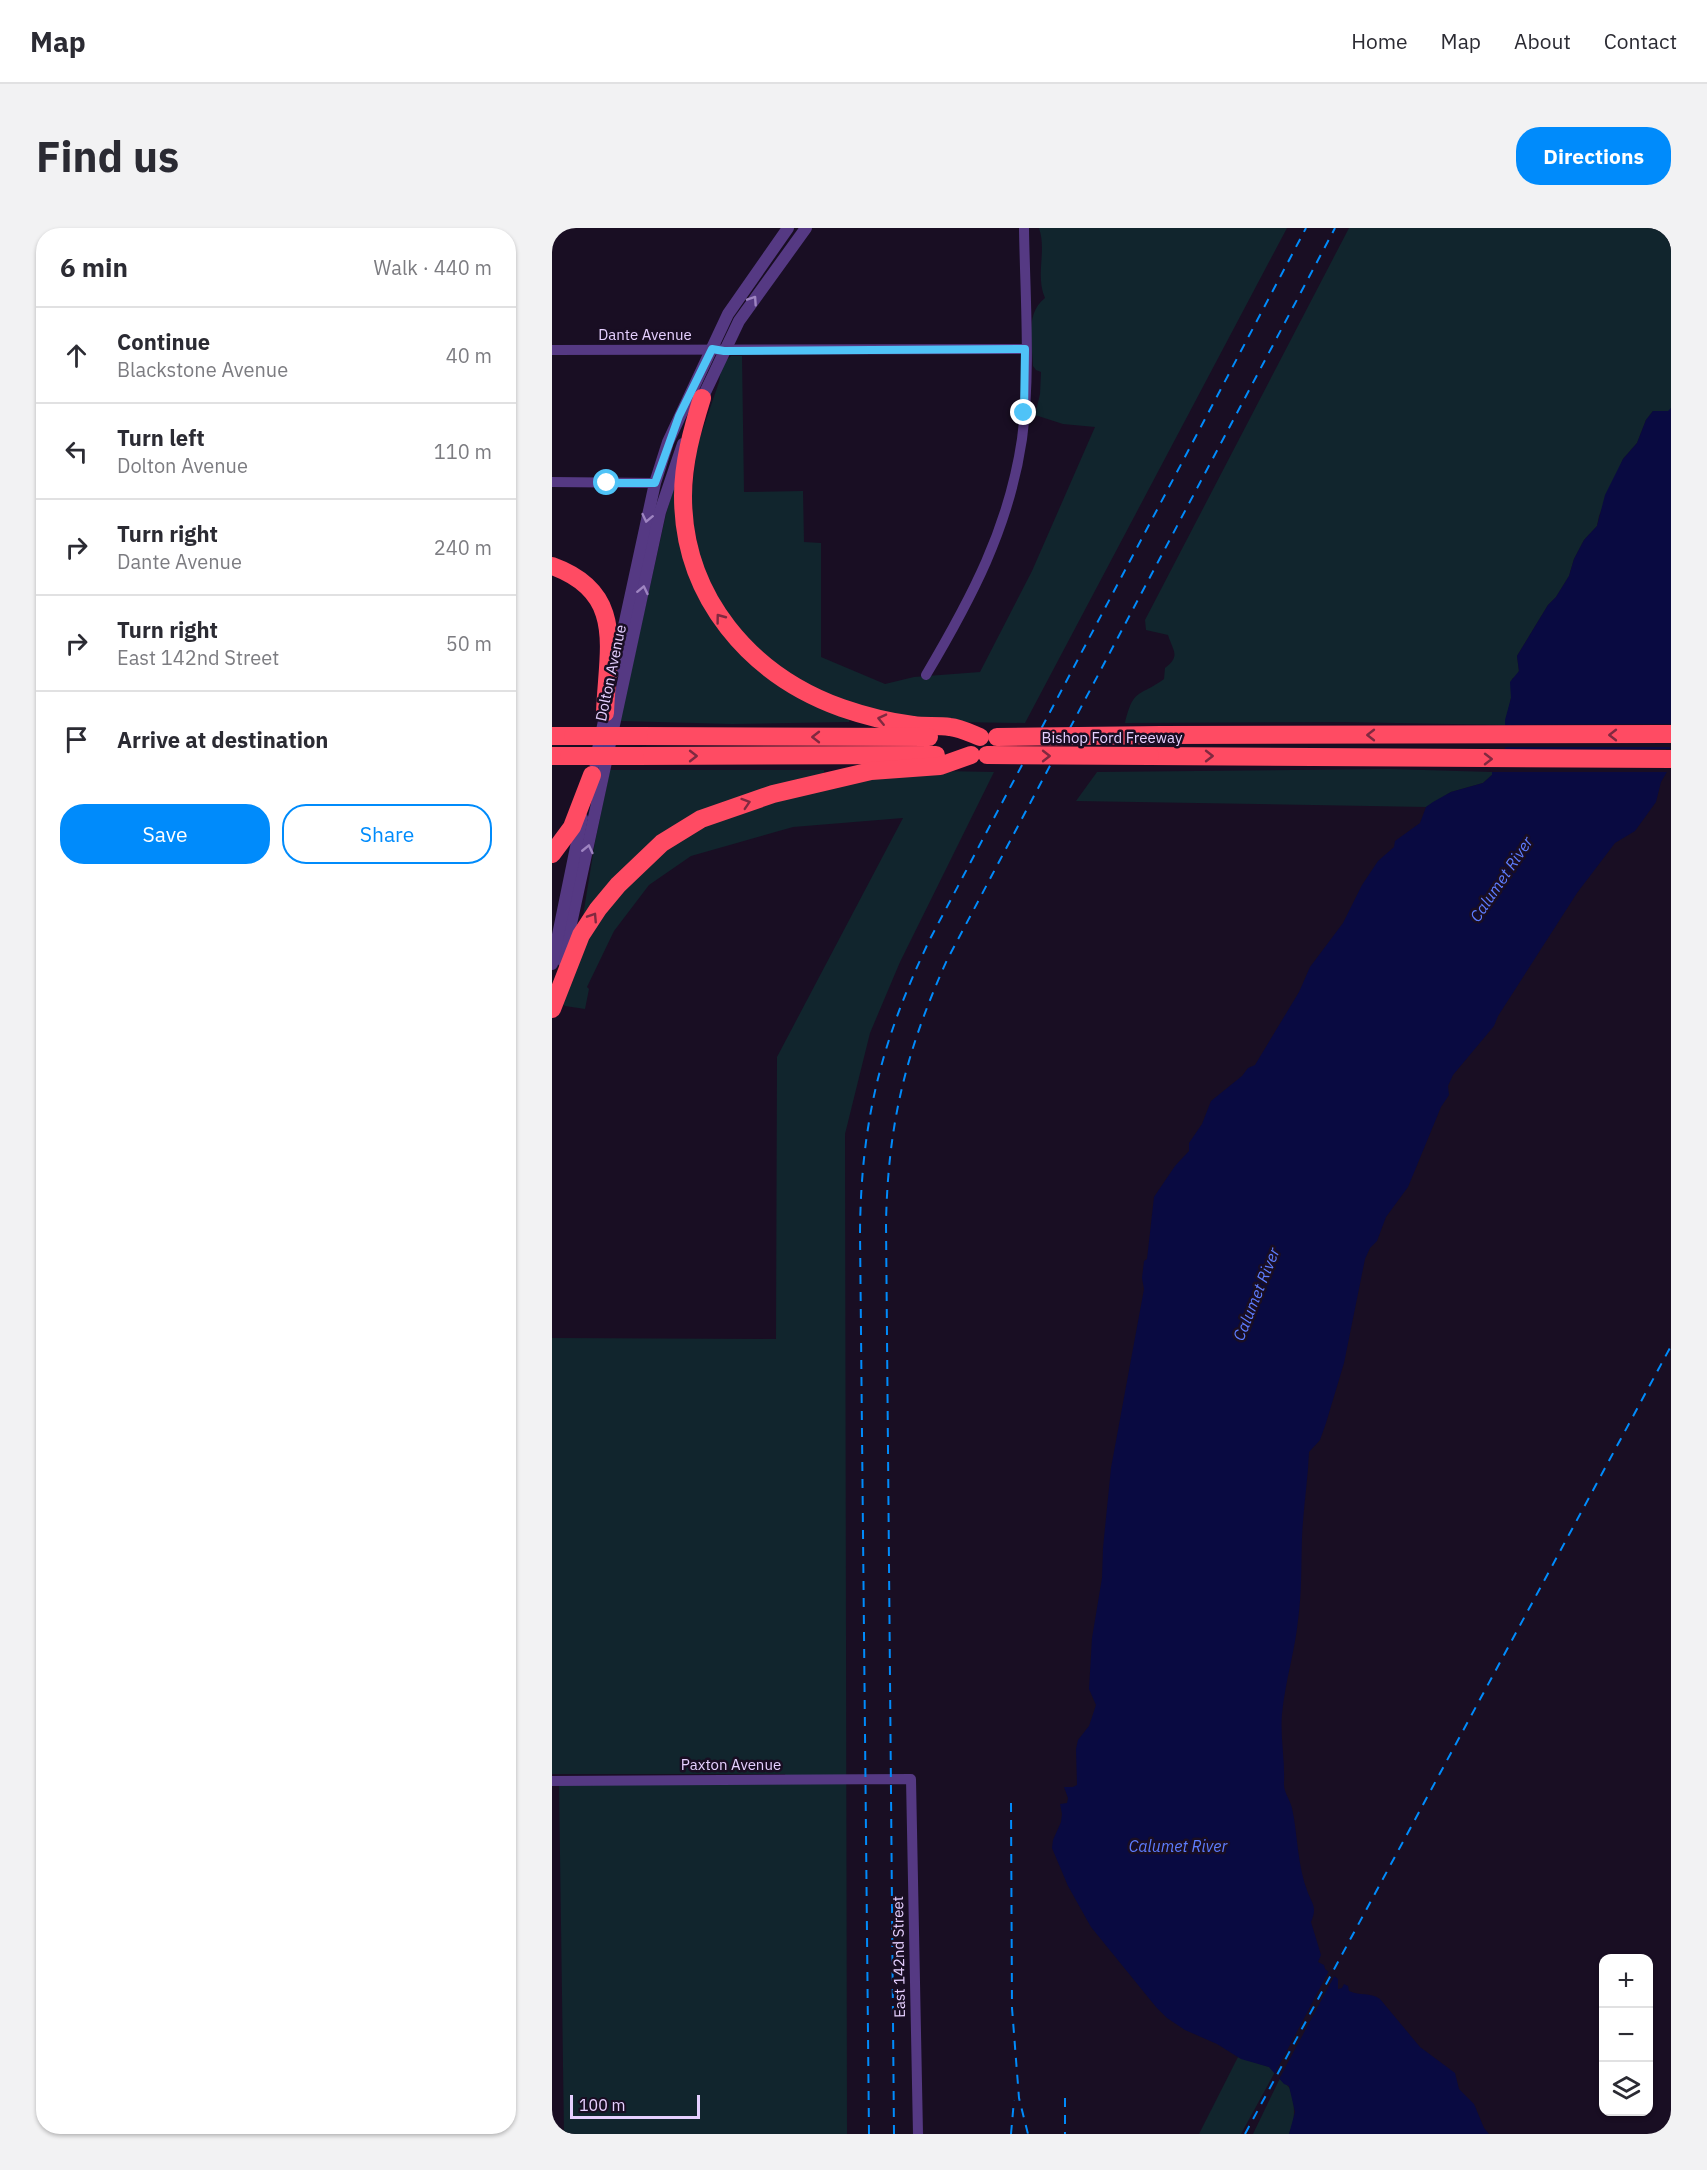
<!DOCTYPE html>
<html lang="en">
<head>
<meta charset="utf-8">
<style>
  :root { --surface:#fff; --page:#f2f2f3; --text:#2b2b33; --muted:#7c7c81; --line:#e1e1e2; --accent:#008bfb }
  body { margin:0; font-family:"IBM Plex Sans",sans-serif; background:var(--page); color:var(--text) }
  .controls { position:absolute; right:18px; bottom:18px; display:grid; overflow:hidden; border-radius:12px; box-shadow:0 2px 4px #0004 }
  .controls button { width:54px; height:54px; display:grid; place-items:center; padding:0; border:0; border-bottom:2px solid var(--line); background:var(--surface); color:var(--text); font:30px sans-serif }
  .scale { position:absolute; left:18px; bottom:15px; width:130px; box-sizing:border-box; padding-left:6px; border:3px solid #e6d0ff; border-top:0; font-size:16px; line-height:21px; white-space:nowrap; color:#e6d0ff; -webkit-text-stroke:4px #190e23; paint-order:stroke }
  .stop { position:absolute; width:18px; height:18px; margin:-14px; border:4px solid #4fc3f7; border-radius:50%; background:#fff }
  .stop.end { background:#4fc3f7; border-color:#fff; box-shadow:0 2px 6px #0008 }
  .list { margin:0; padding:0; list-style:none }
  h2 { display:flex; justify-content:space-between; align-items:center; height:78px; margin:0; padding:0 24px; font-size:26px }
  h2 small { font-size:20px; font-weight:400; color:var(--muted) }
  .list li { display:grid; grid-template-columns:39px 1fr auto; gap:18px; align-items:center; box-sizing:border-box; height:96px; padding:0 24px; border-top:2px solid var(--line) }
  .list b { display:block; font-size:22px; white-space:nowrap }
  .list p { margin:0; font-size:20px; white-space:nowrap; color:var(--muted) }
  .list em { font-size:20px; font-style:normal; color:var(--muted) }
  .actions { display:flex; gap:12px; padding:18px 24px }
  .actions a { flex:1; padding:14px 0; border:2px solid var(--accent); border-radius:24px; text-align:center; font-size:21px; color:var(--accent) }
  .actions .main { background:var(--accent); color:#fff }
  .icon { flex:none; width:33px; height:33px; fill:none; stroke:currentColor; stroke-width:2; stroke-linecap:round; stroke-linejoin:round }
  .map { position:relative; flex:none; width:1119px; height:1906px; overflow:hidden; border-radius:24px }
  header { display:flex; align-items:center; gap:36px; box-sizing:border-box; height:84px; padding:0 30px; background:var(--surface); border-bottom:2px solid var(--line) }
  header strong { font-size:28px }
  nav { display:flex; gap:33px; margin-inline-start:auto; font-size:21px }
  .intro { display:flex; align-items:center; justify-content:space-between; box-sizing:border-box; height:144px; padding:0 36px }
  h1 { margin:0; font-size:42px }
  .button { padding:15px 27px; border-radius:24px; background:var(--accent); color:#fff; font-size:21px; font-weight:700 }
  main { display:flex; gap:36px; padding:0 36px }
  aside { flex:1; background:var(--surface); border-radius:24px; box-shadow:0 2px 4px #0004 }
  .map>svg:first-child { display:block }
  .green { fill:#11252d }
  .water { fill:#090a41 }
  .pier { fill:#190e23 }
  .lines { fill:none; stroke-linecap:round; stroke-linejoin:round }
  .minor { stroke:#553983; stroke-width:10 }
  .tertiary { stroke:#553983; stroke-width:12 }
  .motorway { stroke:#ff4b63; stroke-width:18 }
  .rail { stroke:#008bfb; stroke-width:2; stroke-dasharray:9 8; stroke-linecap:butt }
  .motorway-bridge { stroke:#ff4b63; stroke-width:18 }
  .oneway { stroke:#9e84c1 }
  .oneway2 { stroke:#802940 }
  .route { stroke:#4fc3f7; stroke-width:8 }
  .labels { text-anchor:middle; stroke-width:5; stroke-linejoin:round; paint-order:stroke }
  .street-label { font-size:15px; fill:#e6d0ff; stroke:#190e23 }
  .water-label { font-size:16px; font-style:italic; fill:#5e7dff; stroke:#190e23 }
</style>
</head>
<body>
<header>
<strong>Map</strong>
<nav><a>Home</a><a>Map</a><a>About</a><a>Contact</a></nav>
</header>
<div class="intro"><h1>Find us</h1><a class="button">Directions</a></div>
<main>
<aside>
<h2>6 min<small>Walk · 440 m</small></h2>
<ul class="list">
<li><svg class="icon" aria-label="ahead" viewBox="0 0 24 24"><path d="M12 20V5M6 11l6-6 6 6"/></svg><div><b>Continue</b><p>Blackstone Avenue</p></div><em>40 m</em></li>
<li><svg class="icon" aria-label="left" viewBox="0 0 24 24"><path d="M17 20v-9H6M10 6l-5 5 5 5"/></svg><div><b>Turn left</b><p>Dolton Avenue</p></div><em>110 m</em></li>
<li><svg class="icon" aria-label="right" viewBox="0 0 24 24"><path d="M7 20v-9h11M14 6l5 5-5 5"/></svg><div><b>Turn right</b><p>Dante Avenue</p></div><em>240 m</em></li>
<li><svg class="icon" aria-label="right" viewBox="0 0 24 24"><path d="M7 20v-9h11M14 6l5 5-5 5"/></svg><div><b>Turn right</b><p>East 142nd Street</p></div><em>50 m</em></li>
<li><svg class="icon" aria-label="arrive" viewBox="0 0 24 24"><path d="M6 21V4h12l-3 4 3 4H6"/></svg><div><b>Arrive at destination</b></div></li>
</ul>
<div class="actions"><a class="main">Save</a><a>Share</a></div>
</aside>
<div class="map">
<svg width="1119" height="1906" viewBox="0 0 1119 1906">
  <rect width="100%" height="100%" fill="#190e23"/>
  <g class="green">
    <path d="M487,0H735L473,495L402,494L332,485L297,475L253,456L216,433L187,407L150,340L138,278L145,218L167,154L170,136L179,128H190L192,264L251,263L252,314L269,315V429L333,456L362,449L428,444L480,343L543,199L511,196L483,187L488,166L489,144L484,142L481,138C480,115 473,85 493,70C483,47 495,23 487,0Z"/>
    <path d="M797,0H1119V180L1117,183H1101L1094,192L1085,215L1071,231L1047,288L1045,298L1032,312L1022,331L1017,348L1004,369L996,377L965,428L967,443L965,447L960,451L959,470L953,497L791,494L573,495C582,459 586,470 612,451L613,440C629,428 621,423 616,407L594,402L593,392Z"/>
    <polygon points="126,244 128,304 183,418 299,489 297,494 180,496 68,493 114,286"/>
    <polygon points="837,541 940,544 940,547 931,555 899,564 874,579 524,573 545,544"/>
    <polygon points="58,542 272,542 272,546 169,577 31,688 43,614"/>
    <polygon points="390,543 442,544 348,734 318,805 293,906 295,1906 12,1906 7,1557 234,1555 233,1546 0,1546 0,1110 224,1111 225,829 351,590 241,599 139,628 97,657 62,703 35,759 37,761 33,781 13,778 9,774 33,714 63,669 111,623 158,595 187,584 294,554"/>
    <polygon points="686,1829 717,1839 723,1844 689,1906 647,1906"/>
    <path d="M728,1850C731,1854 736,1857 738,1861C743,1876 744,1892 737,1906H701Z"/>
  </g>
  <path class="water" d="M1119,180V495L1117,509L1119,537L1109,554L1104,574L1083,603L1063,615L1025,665L946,788L942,798L901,847L896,858L897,867L889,879L856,959L834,989L825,1013L818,1020L813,1031L792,1135L774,1195L768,1212L757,1224C756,1252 751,1281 750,1310C749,1337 750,1365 746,1392C743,1423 733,1454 730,1486C728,1509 733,1531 732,1554C731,1564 738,1571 740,1580C746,1608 745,1637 756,1665C761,1677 765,1680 759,1694L769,1727L766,1734L772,1737L773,1741L786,1751V1761L790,1760L792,1756L796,1758L797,1763C808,1768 818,1764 828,1771L868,1819L903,1845L907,1861L922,1876L932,1900L937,1906H737L743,1884L737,1858L732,1856L717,1839L689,1831L665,1816L633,1802L615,1790L604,1779L539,1699L516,1658L500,1620L501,1612L509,1594L510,1586L508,1576L515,1575L516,1570L512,1559H521L525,1557L524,1521L526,1512L537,1498L544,1477L537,1461L540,1410L550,1350L551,1320L559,1240L592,1061L590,1050L592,1033L595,1031L602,969L623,938L637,923V915L650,896L659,873L690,848L696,840L703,837L747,764L758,739L791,695L810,657L826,633L842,619L843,613L868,595L874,579L881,574L899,564L931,555L940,547V544H947L953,525V492L959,470L958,454L967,443L965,428L996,377L1004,369L1017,348L1022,331L1032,312L1045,298L1053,267L1071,231L1085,215L1094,192L1101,183H1116Z"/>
  <g class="pier">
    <polygon points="1119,496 1119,519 950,519 950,497"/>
    <polygon points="1119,521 1118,544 937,544 939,541 945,541 947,538 950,522"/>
    <polygon points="778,1741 784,1745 726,1853 722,1847"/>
  </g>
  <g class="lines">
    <g class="minor">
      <polyline points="0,122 473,121"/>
      <polyline points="0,254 103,255"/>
      <path d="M374,447C419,371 457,300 470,211C479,144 473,68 472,0"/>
      <polyline points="0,1553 359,1551 366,1906"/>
    </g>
    <g class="tertiary">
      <polyline points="148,175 187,93 254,0"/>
      <polyline points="62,444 103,255 116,214 176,86 236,0"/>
      <polyline points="43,535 55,479"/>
      <polyline points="11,733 108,284 131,216"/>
      <polyline points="0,736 30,590"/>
    </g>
    <g class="motorway">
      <path d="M150,170C140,202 131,235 131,268C131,369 198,447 290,480C313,488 337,494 361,497C373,499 385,497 398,499C408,500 418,505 428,509"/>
      <path d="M0,338C75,365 55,422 53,485"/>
      <polyline points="609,507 1119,506"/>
      <polyline points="0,508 21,508"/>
      <polyline points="87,508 377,509"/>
      <polyline points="0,528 17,528"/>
      <polyline points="83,528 384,527"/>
      <polyline points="598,528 1119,531"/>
      <polyline points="0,626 20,599 40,547"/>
      <polyline points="0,781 29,707 46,681 66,657 110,615 149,591 221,566 319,543 388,538 419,527"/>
    </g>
    <g class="rail">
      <polyline points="459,1575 460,1780 467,1870 476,1906"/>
      <polyline points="513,1870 513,1906"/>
      <path d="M317,1906L308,1004C309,892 330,811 378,711L754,0"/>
      <path d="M342,1906L334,995C336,895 354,823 395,732L783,0"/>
      <polyline points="459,1906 462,1872"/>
      <polyline points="693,1906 1119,1118"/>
    </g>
    <g class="motorway-bridge">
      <polyline points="21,508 87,508"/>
      <polyline points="445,509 609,507"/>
      <polyline points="435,527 598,528"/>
      <polyline points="17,528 83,528"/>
    </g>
  </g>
  <defs><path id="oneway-chevron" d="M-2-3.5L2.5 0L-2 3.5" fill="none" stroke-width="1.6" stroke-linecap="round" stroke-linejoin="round" transform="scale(1.5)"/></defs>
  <g class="oneway">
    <use href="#oneway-chevron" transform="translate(201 72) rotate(-56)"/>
    <use href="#oneway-chevron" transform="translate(95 290) rotate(102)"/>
    <use href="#oneway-chevron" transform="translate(91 362) rotate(-78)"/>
    <use href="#oneway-chevron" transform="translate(36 621) rotate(-77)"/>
  </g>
  <g class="oneway2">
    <use href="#oneway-chevron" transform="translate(168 390) rotate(-127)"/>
    <use href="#oneway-chevron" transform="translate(330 491) rotate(-167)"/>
    <use href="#oneway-chevron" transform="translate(819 507) rotate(-180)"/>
    <use href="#oneway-chevron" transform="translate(1061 507) rotate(180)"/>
    <use href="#oneway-chevron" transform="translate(264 509) rotate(180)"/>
    <use href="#oneway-chevron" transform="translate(141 528)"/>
    <use href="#oneway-chevron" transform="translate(494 528)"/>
    <use href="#oneway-chevron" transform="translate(657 528)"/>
    <use href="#oneway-chevron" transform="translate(936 531)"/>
    <use href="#oneway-chevron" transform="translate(194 575) rotate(-18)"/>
    <use href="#oneway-chevron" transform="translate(41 689) rotate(-57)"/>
  </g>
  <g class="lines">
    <polyline class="route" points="55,255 103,255 127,188 160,121 172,123 473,121 472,185"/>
  </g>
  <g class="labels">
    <g class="street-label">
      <text x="93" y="112">Dante Avenue</text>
      <text transform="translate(59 445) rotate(-78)" y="5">Dolton Avenue</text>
      <text x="560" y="515">Bishop Ford Freeway</text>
      <text x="179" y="1542">Paxton Avenue</text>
      <text transform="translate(347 1729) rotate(-91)" y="5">East 142nd Street</text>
    </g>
    <g class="water-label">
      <text transform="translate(949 651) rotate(-56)" y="6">Calumet River</text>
      <text transform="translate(704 1066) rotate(-68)" y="6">Calumet River</text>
      <text x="626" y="1624">Calumet River</text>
    </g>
  </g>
</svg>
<div class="controls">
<button>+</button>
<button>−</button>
<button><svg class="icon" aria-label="layers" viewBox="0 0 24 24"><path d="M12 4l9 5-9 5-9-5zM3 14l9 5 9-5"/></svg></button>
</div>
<div class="scale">100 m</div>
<div class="stop" style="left:55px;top:255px"></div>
<div class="stop end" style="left:472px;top:185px"></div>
</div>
</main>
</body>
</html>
